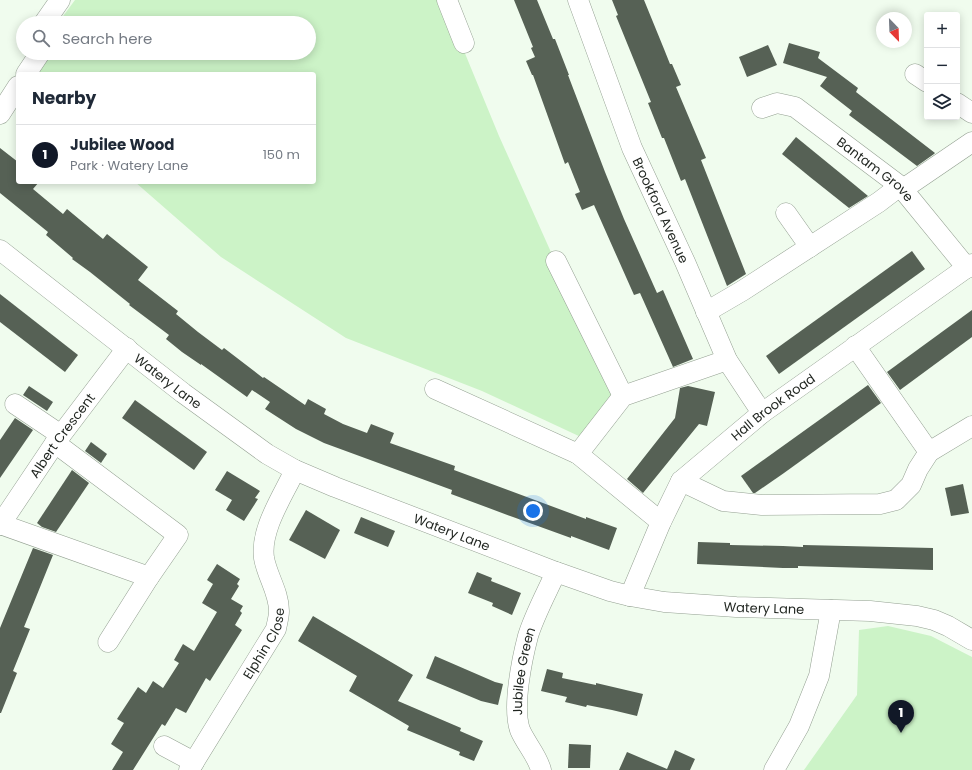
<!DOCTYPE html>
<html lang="en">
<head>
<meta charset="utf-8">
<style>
  :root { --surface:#fff; --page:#f6f6f7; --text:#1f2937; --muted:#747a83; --line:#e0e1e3; --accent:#111827 }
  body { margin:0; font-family:Poppins,sans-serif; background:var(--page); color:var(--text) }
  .controls { position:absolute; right:12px; top:12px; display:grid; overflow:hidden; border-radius:4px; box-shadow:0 2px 10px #0003 }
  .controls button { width:36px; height:36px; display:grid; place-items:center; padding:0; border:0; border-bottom:1px solid var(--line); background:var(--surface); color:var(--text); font:20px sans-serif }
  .compass { position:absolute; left:876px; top:12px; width:36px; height:36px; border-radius:50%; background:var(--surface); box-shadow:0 2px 10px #0003; rotate:157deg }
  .you { position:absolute; left:533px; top:511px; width:14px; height:14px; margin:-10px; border:3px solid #fff; border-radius:50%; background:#1a73e8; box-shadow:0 0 0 6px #1a73e833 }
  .badge { display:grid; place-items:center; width:26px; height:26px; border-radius:50%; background:var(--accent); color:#fff; font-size:13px; font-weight:700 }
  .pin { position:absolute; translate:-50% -33px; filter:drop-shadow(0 1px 2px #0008) }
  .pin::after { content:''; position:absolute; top:21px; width:14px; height:12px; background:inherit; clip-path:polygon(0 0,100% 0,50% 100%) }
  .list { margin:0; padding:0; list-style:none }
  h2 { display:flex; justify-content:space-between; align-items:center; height:52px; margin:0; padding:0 16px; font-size:17px }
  h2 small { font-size:13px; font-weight:400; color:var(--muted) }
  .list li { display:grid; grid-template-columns:26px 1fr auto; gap:12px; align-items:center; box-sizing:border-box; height:60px; padding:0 16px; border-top:1px solid var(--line) }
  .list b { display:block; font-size:15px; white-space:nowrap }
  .list p { margin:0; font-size:13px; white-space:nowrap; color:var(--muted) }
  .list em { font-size:13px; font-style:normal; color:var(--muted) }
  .icon { flex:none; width:22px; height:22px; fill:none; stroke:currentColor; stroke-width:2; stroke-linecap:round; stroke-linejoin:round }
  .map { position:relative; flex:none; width:972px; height:770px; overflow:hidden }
  .search { position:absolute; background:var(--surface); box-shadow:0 2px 10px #0003; left:16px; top:16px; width:300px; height:44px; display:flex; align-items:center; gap:10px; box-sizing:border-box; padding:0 14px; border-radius:22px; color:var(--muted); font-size:15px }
  .panel { position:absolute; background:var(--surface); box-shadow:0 2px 10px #0003; left:16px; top:72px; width:300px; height:112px; border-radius:4px }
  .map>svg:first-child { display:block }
  .green { fill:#ccf3c7 }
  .building { fill:#566155 }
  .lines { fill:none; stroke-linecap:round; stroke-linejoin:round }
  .minor-casing { stroke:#94a092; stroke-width:21 }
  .minor { stroke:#fff; stroke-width:20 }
  .labels { text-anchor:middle; stroke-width:4; stroke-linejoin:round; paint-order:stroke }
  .street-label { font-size:13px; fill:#1f241f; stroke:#fff }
</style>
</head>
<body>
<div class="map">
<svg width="972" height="770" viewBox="0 0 972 770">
  <rect width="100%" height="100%" fill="#f0fcee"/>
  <g class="green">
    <polygon points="75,0 443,0 499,136 563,279 620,385 583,438 482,391 346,338 221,257 135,182 314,182 314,74 31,74 41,53 309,53 309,23 58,23"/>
    <polygon points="888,626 931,636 972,657 972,770 804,770 857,695 859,630"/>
  </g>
  <g class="building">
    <polygon points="514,0 537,0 553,39 555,39 569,75 568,75 605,172 624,219 657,293 663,290 693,359 673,367 640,293 634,295 594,205 582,210 575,194 580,192 568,162 565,164 533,75 532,75 526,61 535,57 531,48 533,47"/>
    <polygon points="612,0 644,0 664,49 670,64 672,64 681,85 676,87 706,158 701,160 746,274 727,286 685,179 681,181 664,138 662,138 648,103 651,102 616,16 618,15"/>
    <polygon points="789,43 820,52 818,58 858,88 856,92 935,153 934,154 917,166 849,115 852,111 820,86 827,77 783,63"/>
    <polygon points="768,45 777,65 747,77 739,57"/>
    <polygon points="796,137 856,186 868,196 849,208 810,177 782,154"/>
    <polygon points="0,148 18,162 18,182 39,182 33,189 63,214 67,209 103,239 107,234 148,267 138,280 178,311 176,314 198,332 222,350 224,348 263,378 264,377 305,405 308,399 326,409 324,414 343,424 367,433 371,424 394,433 390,443 455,466 454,470 586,519 586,517 617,528 609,550 571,536 571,538 513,517 451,494 452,490 324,443 296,429 265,409 270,402 252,390 247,397 201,364 201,365 182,352 166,339 169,335 129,305 130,304 90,272 72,259 73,258 46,235 48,232 0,193"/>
    <polygon points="912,251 925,269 779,374 766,356"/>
    <polygon points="0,294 78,355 65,372 0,322"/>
    <polygon points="972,310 972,337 900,390 887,372"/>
    <polygon points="868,385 881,403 784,473 755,493 753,493 741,476"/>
    <polygon points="29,386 53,402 47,411 23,395"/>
    <polygon points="688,386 715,392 707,426 699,424 643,493 627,479 675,418 680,388"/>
    <polygon points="135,400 207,452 194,470 122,418"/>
    <polygon points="15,418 33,430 0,478 0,440"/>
    <polygon points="91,442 107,454 101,463 85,451"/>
    <polygon points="72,470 89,483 56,532 42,527 37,523"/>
    <polygon points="227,471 260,491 255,498 258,499 244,521 226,510 232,500 215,490"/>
    <polygon points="963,484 969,513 951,516 945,488"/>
    <polygon points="306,510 340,530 325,559 289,540"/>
    <polygon points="361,517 395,531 388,547 354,533"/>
    <polygon points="698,542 730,543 730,545 783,546 803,547 803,545 933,548 933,570 798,566 798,568 783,568 697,564"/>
    <polygon points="33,548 53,555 24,627 30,629 13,671 17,673 1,713 0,713 0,628"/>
    <polygon points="217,564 240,579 237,584 239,586 231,599 243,606 240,611 242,613 235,625 242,630 210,681 206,678 186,713 176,708 165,726 162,724 133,770 112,770 123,752 111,744 124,723 117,719 138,687 146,693 153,681 163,688 179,663 174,660 183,644 194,651 217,612 202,603 213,584 207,580"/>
    <polygon points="477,572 492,578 491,581 521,593 512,615 492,606 493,603 468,593"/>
    <polygon points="313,616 413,675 398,701 461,728 460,731 483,741 474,761 459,755 460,752 407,730 409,726 349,691 357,676 298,641"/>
    <polygon points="435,656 495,682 503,684 498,705 481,701 426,678"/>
    <polygon points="547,669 563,673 562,678 596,685 596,683 643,694 637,716 612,710 587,705 586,707 565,702 567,697 541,691"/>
    <polygon points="569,744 591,745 590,768 568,768"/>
    <polygon points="675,750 695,759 690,770 619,770 627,752 667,769"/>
  </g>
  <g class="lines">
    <defs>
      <g id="minor">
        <polyline points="447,0 464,43"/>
        <path id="s1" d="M578,0L632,148L685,262L727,360L762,413"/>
        <polyline points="44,23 60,0"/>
        <polyline points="26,74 40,53"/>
        <polyline points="915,74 927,82"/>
        <polyline points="957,103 972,113"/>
        <path id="s2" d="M762,108L777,103L795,107L900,186L967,268"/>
        <polyline points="0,114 18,86"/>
        <polyline points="903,189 972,142"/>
        <polyline points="786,213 810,247"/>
        <path id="s3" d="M0,250L183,393L267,454L295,470L335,487L556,572L610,591L630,596L664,602L736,607L870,611L917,616L934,620L948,626L972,640"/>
        <polyline points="556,261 623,396"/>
        <polyline points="706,312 742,291 879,202 900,186"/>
        <polyline points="855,346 929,452"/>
        <polyline points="435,389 578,454 661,522"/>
        <polyline points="15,404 61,435"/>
        <polyline points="578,454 623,396 727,360"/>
        <polyline points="681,481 723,501 762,505 880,504 896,500 911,485 918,469 929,452 972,426"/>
        <polyline points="0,524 149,577 178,535 55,443"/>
        <path id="s4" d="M0,525L55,443L127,348"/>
        <path id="s5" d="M630,596L661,522L681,481L762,413L972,264"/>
        <polyline points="108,642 149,577"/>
        <polyline points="164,746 194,762"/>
        <path id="s6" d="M189,770L276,629C277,623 279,617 279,611C279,592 267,576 264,558C260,529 283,496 295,470"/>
        <path id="s7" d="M541,770C537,755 526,744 520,730C512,707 522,659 528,636C534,616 547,592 556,572"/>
        <polyline points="774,770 799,726 819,676 831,610"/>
      </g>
    </defs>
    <use href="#minor" class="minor-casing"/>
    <use href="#minor" class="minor"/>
  </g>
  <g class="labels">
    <g class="street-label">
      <text dy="5" stroke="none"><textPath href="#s2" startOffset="136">Bantam Grove</textPath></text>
      <text dy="5" stroke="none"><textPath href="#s1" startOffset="226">Brookford Avenue</textPath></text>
      <text dy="5" stroke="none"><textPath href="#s3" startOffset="213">Watery Lane</textPath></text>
      <text dy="5" stroke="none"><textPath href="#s5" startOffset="244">Hall Brook Road</textPath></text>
      <text dy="5" stroke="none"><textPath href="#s4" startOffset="109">Albert Crescent</textPath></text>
      <text dy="5" stroke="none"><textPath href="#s3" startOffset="537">Watery Lane</textPath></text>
      <text dy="5" stroke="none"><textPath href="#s3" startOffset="861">Watery Lane</textPath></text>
      <text dy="5" stroke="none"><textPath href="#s6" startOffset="148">Elphin Close</textPath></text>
      <text dy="5" stroke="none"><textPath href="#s7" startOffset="105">Jubilee Green</textPath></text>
    </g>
  </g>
</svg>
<div class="controls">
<button>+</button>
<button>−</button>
<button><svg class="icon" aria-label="layers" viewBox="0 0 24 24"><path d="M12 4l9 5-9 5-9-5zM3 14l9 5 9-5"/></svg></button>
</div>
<svg class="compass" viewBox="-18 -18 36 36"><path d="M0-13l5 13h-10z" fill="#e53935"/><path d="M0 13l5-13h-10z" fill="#747a83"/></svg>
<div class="you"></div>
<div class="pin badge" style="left:901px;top:733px">1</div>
<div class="search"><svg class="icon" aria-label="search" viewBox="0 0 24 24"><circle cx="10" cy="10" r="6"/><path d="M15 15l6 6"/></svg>Search here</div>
<section class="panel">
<h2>Nearby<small></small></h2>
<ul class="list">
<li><span class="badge">1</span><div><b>Jubilee Wood</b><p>Park · Watery Lane</p></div><em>150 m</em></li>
</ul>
</section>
</div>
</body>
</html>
